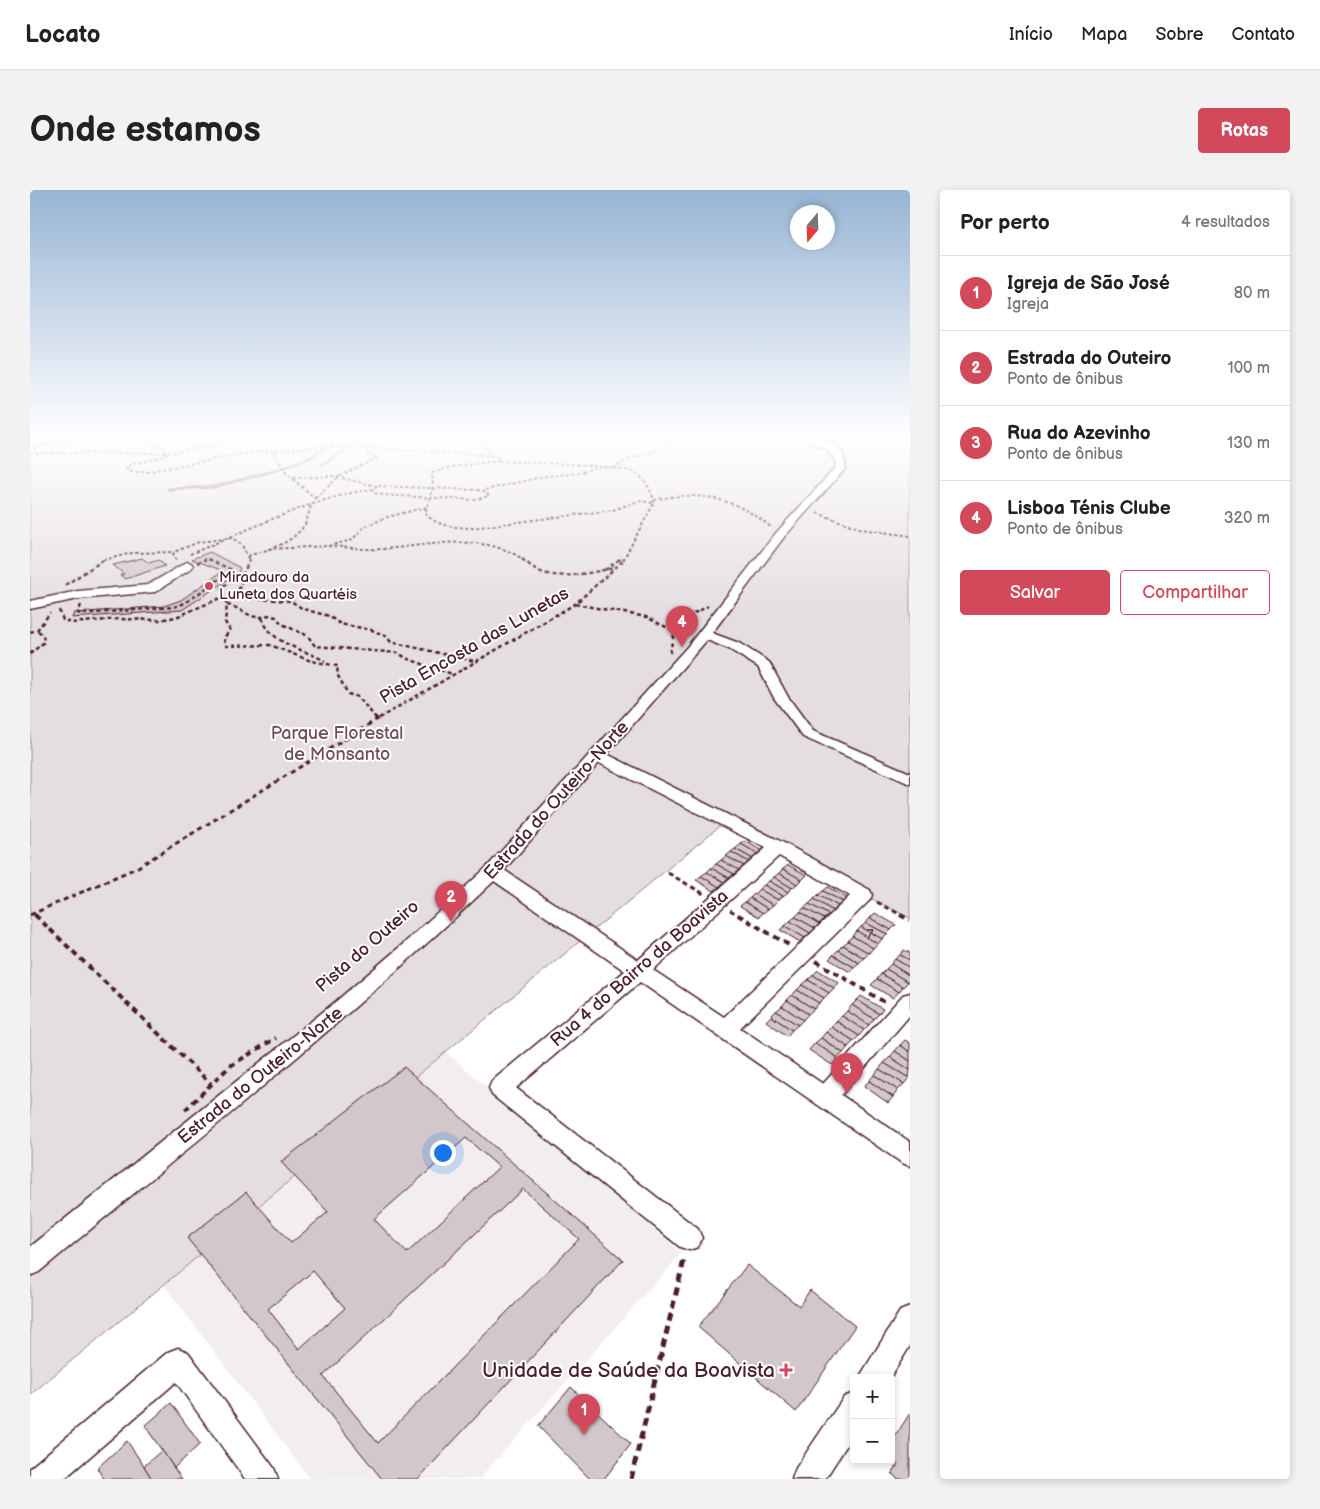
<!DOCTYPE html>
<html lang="pt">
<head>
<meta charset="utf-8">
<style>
  :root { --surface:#fff; --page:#f2f2f2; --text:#222; --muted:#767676; --line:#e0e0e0; --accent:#d1495b }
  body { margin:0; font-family:"Balsamiq Sans",sans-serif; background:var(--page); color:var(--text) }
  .controls { position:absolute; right:15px; bottom:15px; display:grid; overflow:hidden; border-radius:5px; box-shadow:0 2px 8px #0003 }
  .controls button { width:45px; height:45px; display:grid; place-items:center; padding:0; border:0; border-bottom:1px solid var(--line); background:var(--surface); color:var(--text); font:25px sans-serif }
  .compass { position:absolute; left:760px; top:15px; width:45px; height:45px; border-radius:50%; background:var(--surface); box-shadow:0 2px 8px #0003; rotate:199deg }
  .you { position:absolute; left:412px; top:962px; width:18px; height:18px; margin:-12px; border:4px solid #fff; border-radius:50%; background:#1a73e8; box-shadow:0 0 0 8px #1a73e833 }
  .badge { display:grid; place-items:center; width:32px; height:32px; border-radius:50%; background:var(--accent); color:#fff; font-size:16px; font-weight:700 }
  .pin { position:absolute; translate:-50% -41px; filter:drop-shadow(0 1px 2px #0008) }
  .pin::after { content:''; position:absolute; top:26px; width:18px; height:15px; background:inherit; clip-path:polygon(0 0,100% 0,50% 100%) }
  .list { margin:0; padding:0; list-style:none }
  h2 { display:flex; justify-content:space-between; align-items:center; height:65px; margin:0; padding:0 20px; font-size:21px }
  h2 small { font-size:16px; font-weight:400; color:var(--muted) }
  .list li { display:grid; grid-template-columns:32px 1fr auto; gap:15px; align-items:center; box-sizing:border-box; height:75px; padding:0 20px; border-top:1px solid var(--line) }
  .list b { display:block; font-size:19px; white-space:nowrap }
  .list p { margin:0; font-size:16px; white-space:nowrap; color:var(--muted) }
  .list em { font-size:16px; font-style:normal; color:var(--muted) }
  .actions { display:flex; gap:10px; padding:15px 20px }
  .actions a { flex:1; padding:11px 0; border:1px solid var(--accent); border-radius:5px; text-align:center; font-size:18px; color:var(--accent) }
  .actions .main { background:var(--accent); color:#fff }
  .map { position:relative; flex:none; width:880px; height:1289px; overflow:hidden; border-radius:5px }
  header { display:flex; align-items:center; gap:30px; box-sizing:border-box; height:70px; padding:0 25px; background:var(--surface); border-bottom:1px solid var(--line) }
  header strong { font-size:24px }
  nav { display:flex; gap:28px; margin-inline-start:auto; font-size:18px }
  .intro { display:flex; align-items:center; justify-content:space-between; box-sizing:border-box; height:120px; padding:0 30px }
  h1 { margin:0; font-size:35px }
  .button { padding:12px 22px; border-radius:5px; background:var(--accent); color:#fff; font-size:18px; font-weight:700 }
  main { display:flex; gap:30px; padding:0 30px }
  aside { flex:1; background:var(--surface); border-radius:5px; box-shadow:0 2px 8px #0003 }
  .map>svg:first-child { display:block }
  .built { fill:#f2eeef }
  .green { fill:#e5dee0; stroke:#987e86 }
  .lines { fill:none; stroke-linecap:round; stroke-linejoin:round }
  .stream { stroke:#91787e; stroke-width:3 }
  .building { fill:#d2c7cb; stroke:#4a1f2b; fill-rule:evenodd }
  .minor-casing { stroke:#4a1f2b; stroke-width:3 }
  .path-far4 { stroke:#4a1f2b; stroke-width:2; stroke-dasharray:3 2.5; stroke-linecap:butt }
  .path-far3 { stroke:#4a1f2b; stroke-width:2.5; stroke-dasharray:4 3; stroke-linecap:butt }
  .path-far2 { stroke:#4a1f2b; stroke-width:3; stroke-dasharray:5 4; stroke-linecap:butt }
  .path-far1 { stroke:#4a1f2b; stroke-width:4; stroke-dasharray:6 4.5; stroke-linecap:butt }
  .path { stroke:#4a1f2b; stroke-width:5; stroke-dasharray:8 5.5; stroke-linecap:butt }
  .minor { fill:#fff; fill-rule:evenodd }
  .poi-dot { fill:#d1495b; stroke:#fff; stroke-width:2 }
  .labels { text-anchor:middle; stroke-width:4; stroke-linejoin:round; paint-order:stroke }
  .far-poi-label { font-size:15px; fill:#4a1f2b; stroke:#fff; text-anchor:start }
  .number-label { font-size:15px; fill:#6c4953 }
  .street-label { font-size:18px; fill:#4a1f2b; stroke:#fff }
  .park-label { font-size:18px; fill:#714f58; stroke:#fff }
  .near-poi-label { font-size:21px; fill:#4a1f2b; stroke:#fff; text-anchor:end }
</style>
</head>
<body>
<header>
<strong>Locato</strong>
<nav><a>Início</a><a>Mapa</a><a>Sobre</a><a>Contato</a></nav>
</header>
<div class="intro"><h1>Onde estamos</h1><a class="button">Rotas</a></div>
<main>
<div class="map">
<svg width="880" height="1289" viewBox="0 0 880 1289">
  <rect width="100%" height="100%" fill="#fff"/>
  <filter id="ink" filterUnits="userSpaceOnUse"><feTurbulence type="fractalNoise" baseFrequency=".02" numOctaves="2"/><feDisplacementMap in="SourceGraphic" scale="10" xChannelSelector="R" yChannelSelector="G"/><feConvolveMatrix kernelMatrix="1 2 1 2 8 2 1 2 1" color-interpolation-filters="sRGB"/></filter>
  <g filter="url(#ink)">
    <polygon class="built" points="403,851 652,1063 449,1289 280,1289 119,1075"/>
    <polygon class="green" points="0,245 880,245 880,728 692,634 0,1205"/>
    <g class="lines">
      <g class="stream">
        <polyline points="322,255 334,248 352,245"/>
        <polyline points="293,274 318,258"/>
        <polyline points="138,299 184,297 247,280 279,268 316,245"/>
      </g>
    </g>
    <g class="building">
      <polygon points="180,362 210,378 208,383 152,420 42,428 44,423 134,416 151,410 193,381 162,369"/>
      <polygon points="112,368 119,373 129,370 135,376 95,389 90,385 94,384 83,375"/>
      <polygon points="715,651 733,661 728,664 711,654"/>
      <polygon points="711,654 728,664 723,669 705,659"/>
      <polygon points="705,659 723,669 719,672 701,662"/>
      <polygon points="701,662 719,672 714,676 696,666"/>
      <polygon points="696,666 714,676 709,680 691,670"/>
      <polygon points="691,670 709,680 704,684 686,674"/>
      <polygon points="686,674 704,684 699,688 681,678"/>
      <polygon points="758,675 777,685 772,690 753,679"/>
      <polygon points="681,678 699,688 694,692 677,682"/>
      <polygon points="753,679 772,690 767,694 749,683"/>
      <polygon points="677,682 694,692 689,697 671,686"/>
      <polygon points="749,683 767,694 762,698 744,687"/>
      <polygon points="671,686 689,697 684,701 666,690"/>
      <polygon points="744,687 762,698 758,702 739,691"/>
      <polygon points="739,691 758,702 753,706 734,695"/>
      <polygon points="734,695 753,706 748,710 729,699"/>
      <polygon points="798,697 817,708 813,712 793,701"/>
      <polygon points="729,699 748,710 743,715 724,704"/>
      <polygon points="793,701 813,712 808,716 788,705"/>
      <polygon points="724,704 743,715 738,719 720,708"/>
      <polygon points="788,705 808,716 803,721 784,709"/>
      <polygon points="720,708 738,719 733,723 715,712"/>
      <polygon points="784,709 803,721 799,725 779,714"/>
      <polygon points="715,712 733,723 729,727 710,716"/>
      <polygon points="779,714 799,725 794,729 774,718"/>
      <polygon points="774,718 794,729 789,734 770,722"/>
      <polygon points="770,722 789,734 785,738 765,727"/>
      <polygon points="845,723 866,735 861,740 840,728"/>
      <polygon points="765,727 785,738 780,743 760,731"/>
      <polygon points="840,728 861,740 857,744 836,733"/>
      <polygon points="760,731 780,743 775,748 755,736"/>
      <polygon points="836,733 857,744 852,749 831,737"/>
      <polygon points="755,736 775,748 770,752 750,740"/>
      <polygon points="831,737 852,749 848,754 827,741"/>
      <polygon points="827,741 848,754 843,758 822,746"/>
      <polygon points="822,746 843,758 839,763 818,751"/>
      <polygon points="818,751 839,763 834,768 813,755"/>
      <polygon points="813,755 834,768 829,773 808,760"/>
      <polygon points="808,760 829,773 824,777 803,765"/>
      <polygon points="874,760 880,763 880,770 870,765"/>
      <polygon points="803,765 824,777 820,782 799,769"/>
      <polygon points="870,765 880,770 880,778 865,769"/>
      <polygon points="865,769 880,778 880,786 861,774"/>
      <polygon points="861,774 880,786 880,790 878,792 856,779"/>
      <polygon points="856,779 878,792 873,797 851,784"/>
      <polygon points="788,780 809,793 804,798 783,785"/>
      <polygon points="851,784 873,797 869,802 847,789"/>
      <polygon points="783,785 804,798 799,803 778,790"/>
      <polygon points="847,789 869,802 863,808 841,795"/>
      <polygon points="778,790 799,803 794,808 772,795"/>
      <polygon points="772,795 794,808 789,813 767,800"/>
      <polygon points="767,800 789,813 784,819 762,805"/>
      <polygon points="762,805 784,819 778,824 757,810"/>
      <polygon points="831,806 853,819 849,824 827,810"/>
      <polygon points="757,810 778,824 773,830 752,816"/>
      <polygon points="827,810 849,824 844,829 822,815"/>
      <polygon points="822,815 844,829 839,835 817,821"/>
      <polygon points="752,816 773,830 768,835 746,821"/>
      <polygon points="746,821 768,835 762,840 741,826"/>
      <polygon points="817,821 839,835 834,840 812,826"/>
      <polygon points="741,826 762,840 757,846 736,831"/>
      <polygon points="812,826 834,840 829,846 806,831"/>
      <polygon points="806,831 829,846 824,851 801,837"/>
      <polygon points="801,837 824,851 818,857 796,842"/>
      <polygon points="796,842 818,857 813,863 791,848"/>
      <polygon points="791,848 813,863 808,868 785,853"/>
      <polygon points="875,850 880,853 880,862 870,855"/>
      <polygon points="785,853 808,868 802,875 779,860"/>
      <polygon points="870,855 880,862 880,871 865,861"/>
      <polygon points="865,861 880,871 880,880 860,867"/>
      <polygon points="860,867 880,880 879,888 854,873"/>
      <polygon points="854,873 879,888 874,894 849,879"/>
      <path d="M374,877L593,1070L388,1289H352L157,1048L216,1002L261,1053L298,1022L251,972ZM436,948L469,977L377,1063L344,1029ZM493,999L549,1049L348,1253L293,1186ZM283,1081L315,1118L269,1159L238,1119Z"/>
      <polygon points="849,879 874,894 868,900 844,885"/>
      <polygon points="844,885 868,900 863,907 839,891"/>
      <polygon points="839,891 863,907 858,913 834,896"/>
      <polygon points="717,1075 769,1116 780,1100 825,1136 766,1222 668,1137"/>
      <polygon points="541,1197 601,1254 574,1289 560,1289 508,1236"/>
      <polygon points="141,1213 170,1254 144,1278 115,1236"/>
      <polygon points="880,1223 880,1289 868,1289 862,1284 868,1274 861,1268 861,1253"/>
      <polygon points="97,1251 114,1276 122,1289 74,1289 67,1278"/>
      <polygon points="132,1260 144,1278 152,1289 122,1289 114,1276"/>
    </g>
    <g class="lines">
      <defs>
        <g id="minor">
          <path d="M768,245C788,245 818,254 815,279L754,347L682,443L709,453L739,472L758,507L783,541L880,583V594L773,547L744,508L728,477L699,459L677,450L577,564L754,653L840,700L842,705L840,710L710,838L793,894L873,805L880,803V825L811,905L880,952V976L872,973L610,792L486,898L668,1039L672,1048L668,1057L659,1060L650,1057L462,905L459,898L462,891L595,781L464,691C319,829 163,954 9,1082L0,1086V1057L304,813L372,755L457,677L657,457L746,343L805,278L806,272L797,260ZM569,573L736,658L608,770L474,680ZM749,666L820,706L694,827L623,780Z"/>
          <polygon points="157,372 161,373 163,376 161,379 125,402 48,409 0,419 0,411 48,401 118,395"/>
          <polygon points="880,1117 880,1156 860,1188 829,1188 870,1121"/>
          <polygon points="148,1158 158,1162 244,1278 248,1289 215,1289 146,1192 34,1289 0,1289 0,1278 138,1162"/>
          <polygon points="824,1203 824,1244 795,1289 762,1289 766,1278 814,1207"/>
        </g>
      </defs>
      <use href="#minor" class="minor-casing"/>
      <g class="path-far4">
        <polyline points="49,245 76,245"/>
        <polyline points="95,245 108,251 131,254 136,263"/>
        <polyline points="452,245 456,259 462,266"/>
        <path d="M0,246L36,249L45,252C31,257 16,252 3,259L7,261"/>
        <polyline points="302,256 300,249 309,245"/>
        <polyline points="0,263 136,263 183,256 216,245"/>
        <path d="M136,263L135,266L102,274L96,279L101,282H116L223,262L302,256L457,265L468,268L469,271L421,277L402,283L403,297L395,323C407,337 424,337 441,338L583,320L609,311L624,313L593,370"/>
        <path d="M469,271C497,273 586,273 607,284C616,290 623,303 624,313"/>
        <polyline points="583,278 597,270 630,259 647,245"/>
        <polyline points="263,288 303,286 347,296"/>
        <polygon points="348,296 448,300 456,302 459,306 444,310 353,305 344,303 342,299"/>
        <polyline points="455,300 516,286 549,283 564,278"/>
        <polyline points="285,308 310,286 347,268 337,264 336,258"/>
        <path d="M624,310C669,300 706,308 742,338"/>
        <polyline points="787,323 832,339 880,346"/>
        <path d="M298,356C316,357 334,360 352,359C399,356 452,341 494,370"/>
        <polyline points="238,359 298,356 322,350 334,337 357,327 397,317"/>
        <path d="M160,364C219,340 279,309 342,299"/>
        <path d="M218,366C239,359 263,354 275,334C279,325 280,316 285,308L256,283L242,260"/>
        <polyline points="73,370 102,363 144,362"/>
        <polyline points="146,370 143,366 144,362 169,352 202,348 212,355 219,370"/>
        <polyline points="173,370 180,370"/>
        <polyline points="588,370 595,368"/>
      </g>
      <g class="path-far3">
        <polyline points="220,369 214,382 191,398 197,415 195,432 200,440 194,448 195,456 240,455 281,471 308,476 307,484 318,504 328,507 346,528"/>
        <path d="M492,369C497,373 503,378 509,381C530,391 562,382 584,378"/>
        <polyline points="167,373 176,369"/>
        <polyline points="575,380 590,369"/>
        <polyline points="209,385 213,388 209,398 212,408 261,411 273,419 299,426 310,434 342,440 356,446 361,452 444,471"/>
        <polyline points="35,395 75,369"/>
        <polyline points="545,414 616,427 640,439 660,442"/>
        <polyline points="51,415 48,423 51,424 144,417 155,413 202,380 178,369"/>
        <path d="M197,415C212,417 222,433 238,425L246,427L252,434L278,446L285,456L368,463L378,469L422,484"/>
        <polyline points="29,420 33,430 41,433 89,429 129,430 146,427 193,407"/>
        <path d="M232,428C242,455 272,458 295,471"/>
        <polyline points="0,442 7,440 20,423"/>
        <path d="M640,463C646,429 648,432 678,416"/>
        <polyline points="0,464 14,452 13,445 7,440"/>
        <polyline points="349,528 545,414 595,369"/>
      </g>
      <g class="path-far2">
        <polyline points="345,527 347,529"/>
        <polyline points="638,683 674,704"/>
        <polyline points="847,712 873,726"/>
        <polyline points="700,720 710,726"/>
        <polyline points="3,723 6,726"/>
        <polyline points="0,725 108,677 351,527"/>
      </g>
      <g class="path-far1">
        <polyline points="5,725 181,894"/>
        <polyline points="708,725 759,755"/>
        <polyline points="870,725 880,730"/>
        <polyline points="786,771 856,813"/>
        <polyline points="155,920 200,876 246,848"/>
      </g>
      <polyline class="path" points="601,1289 655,1066"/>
      <use href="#minor" class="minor"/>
    </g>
  </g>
  <linearGradient id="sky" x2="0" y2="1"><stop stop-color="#98b4d4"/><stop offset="0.58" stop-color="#fff"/><stop offset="1" stop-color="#fff" stop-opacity="0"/></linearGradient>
  <rect width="880" height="425" fill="url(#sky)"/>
  <g class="poi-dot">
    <circle cx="179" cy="396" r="5"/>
    <path d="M753.5 1172.5h5v5h5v5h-5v5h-5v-5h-5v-5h5z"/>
  </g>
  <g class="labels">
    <g class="far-poi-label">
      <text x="189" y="392">Miradouro da<tspan x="189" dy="17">Luneta dos Quartéis</tspan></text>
    </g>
    <g class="number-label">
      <text x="840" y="750">7</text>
    </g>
    <g class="street-label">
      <text transform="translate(444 455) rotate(-30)" y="6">Pista Encosta das Lunetas</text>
      <text transform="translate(526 610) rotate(-48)" y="6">Estrada do Outeiro-Norte</text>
      <text transform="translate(337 756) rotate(-41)" y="6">Pista do Outeiro</text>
      <text transform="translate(609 778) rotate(-41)" y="6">Rua 4 do Bairro da Boavista</text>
      <text transform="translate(230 885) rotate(-39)" y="6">Estrada do Outeiro-Norte</text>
    </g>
    <g class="park-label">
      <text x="307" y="549">Parque Florestal<tspan x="307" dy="21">de Monsanto</tspan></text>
    </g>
    <g class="near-poi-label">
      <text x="745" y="1187">Unidade de Saúde da Boavista</text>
    </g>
  </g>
</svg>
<div class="controls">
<button>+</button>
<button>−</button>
</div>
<svg class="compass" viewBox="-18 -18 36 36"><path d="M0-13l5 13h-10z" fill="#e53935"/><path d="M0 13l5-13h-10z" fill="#767676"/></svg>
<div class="you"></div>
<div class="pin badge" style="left:554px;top:1245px">1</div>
<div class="pin badge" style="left:421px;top:732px">2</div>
<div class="pin badge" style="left:817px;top:904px">3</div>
<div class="pin badge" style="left:652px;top:457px">4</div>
</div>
<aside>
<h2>Por perto<small>4 resultados</small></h2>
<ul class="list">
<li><span class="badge">1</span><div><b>Igreja de São José</b><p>Igreja</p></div><em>80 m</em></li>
<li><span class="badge">2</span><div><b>Estrada do Outeiro</b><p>Ponto de ônibus</p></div><em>100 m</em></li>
<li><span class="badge">3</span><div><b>Rua do Azevinho</b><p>Ponto de ônibus</p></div><em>130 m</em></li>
<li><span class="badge">4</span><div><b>Lisboa Ténis Clube</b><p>Ponto de ônibus</p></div><em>320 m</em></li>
</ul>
<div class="actions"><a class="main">Salvar</a><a>Compartilhar</a></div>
</aside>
</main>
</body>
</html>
